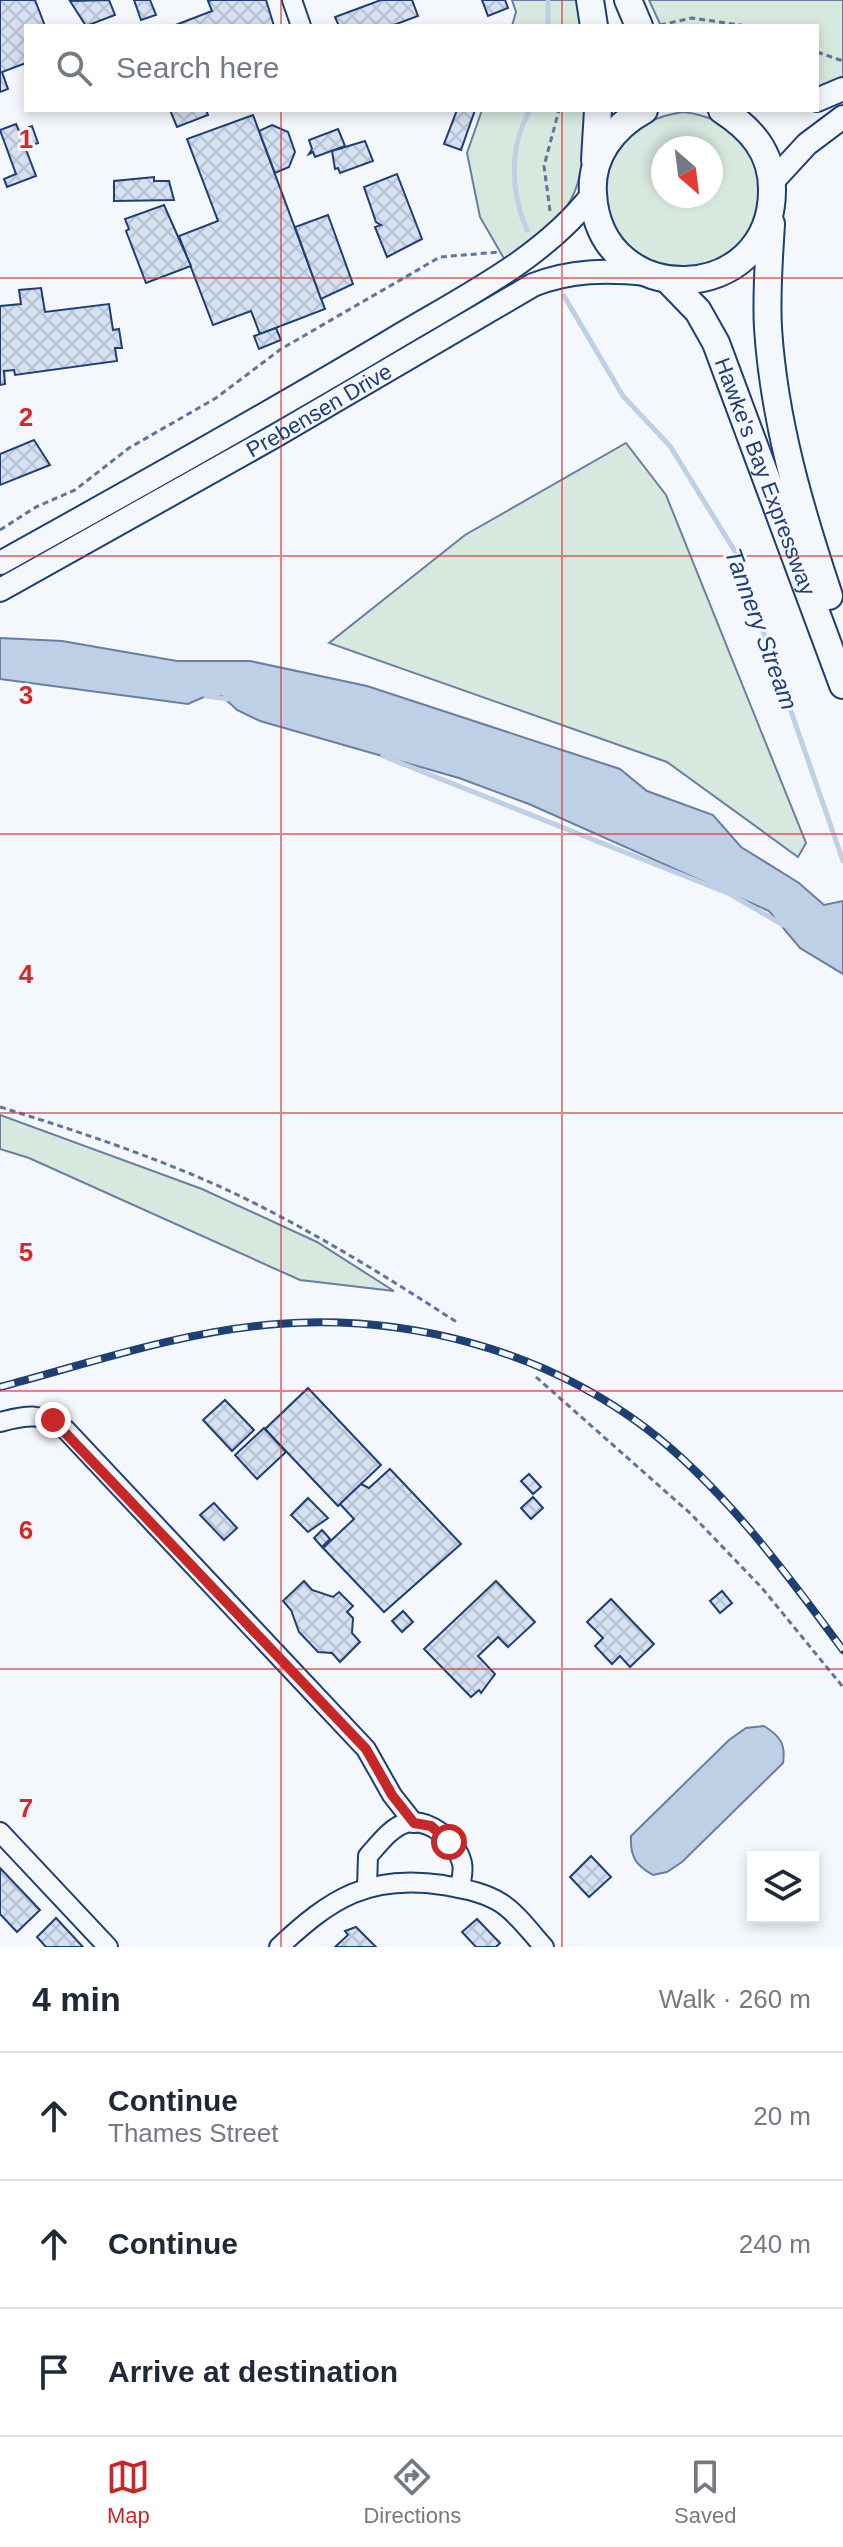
<!DOCTYPE html>
<html lang="en">
<head>
<meta charset="utf-8">
<style>
  :root { --surface:#fff; --page:#f2f2f3; --text:#1f2937; --muted:#747a83; --line:#e0e1e3; --accent:#c62828 }
  body { margin:0; font-family:Arial,sans-serif; background:var(--page); color:var(--text) }
  .controls { position:absolute; right:24px; bottom:24px; display:grid; overflow:hidden; border-radius:0px; box-shadow:0 4px 12px #0003 }
  .controls button { width:72px; height:72px; display:grid; place-items:center; padding:0; border:0; border-bottom:2px solid var(--line); background:var(--surface); color:var(--text); font:40px sans-serif }
  .compass { position:absolute; left:651px; top:136px; width:72px; height:72px; border-radius:50%; background:var(--surface); box-shadow:0 4px 12px #0003; rotate:152deg }
  .stop { position:absolute; width:24px; height:24px; margin:-18px; border:6px solid #c62828; border-radius:50%; background:#fff }
  .stop.end { background:#c62828; border-color:#fff; box-shadow:0 2px 8px #0008 }
  .list { margin:0; padding:0; list-style:none }
  h2 { display:flex; justify-content:space-between; align-items:center; height:104px; margin:0; padding:0 32px; font-size:34px }
  h2 small { font-size:26px; font-weight:400; color:var(--muted) }
  .list li { display:grid; grid-template-columns:52px 1fr auto; gap:24px; align-items:center; box-sizing:border-box; height:128px; padding:0 32px; border-top:2px solid var(--line) }
  .list b { display:block; font-size:30px; white-space:nowrap }
  .list p { margin:0; font-size:26px; white-space:nowrap; color:var(--muted) }
  .list em { font-size:26px; font-style:normal; color:var(--muted) }
  .icon { flex:none; width:44px; height:44px; fill:none; stroke:currentColor; stroke-width:2; stroke-linecap:round; stroke-linejoin:round }
  .map { position:relative; flex:none; width:843px; height:1947px; overflow:hidden }
  .search { position:absolute; background:var(--surface); box-shadow:0 4px 12px #0003; left:24px; right:24px; top:24px; height:88px; display:flex; align-items:center; gap:20px; box-sizing:border-box; padding:0 28px; border-radius:0px; color:var(--muted); font-size:30px }
  .sheet { height:488px; background:var(--surface) }
  nav { display:flex; justify-content:space-around; align-items:center; box-sizing:border-box; height:112px; border-top:2px solid var(--line); background:var(--surface); font-size:22px; color:var(--muted) }
  nav a { display:grid; justify-items:center; gap:4px }
  nav .on { color:var(--accent) }
  .map>svg:first-child { display:block }
  .grass { fill:#d7e8df; stroke:#687fa3; stroke-width:2; fill-rule:evenodd }
  .water { fill:#bed0e5; stroke:#687fa3; stroke-width:2 }
  .lines { fill:none; stroke-linecap:round; stroke-linejoin:round }
  .stream { stroke:#bed0e5; stroke-width:5 }
  .building { fill:url(#building-cross-hatch); stroke:#1d3f73; stroke-width:2 }
  .minor-casing { stroke:#1d3f73; stroke-width:22 }
  .major-casing { stroke:#1d3f73; stroke-width:26 }
  .highway-casing { stroke:#1d3f73; stroke-width:30 }
  .path { stroke:#5e769c; stroke-width:3; stroke-dasharray:6 4; stroke-linecap:butt }
  .minor { stroke:#f4f7fb; stroke-width:18 }
  .major { stroke:#f4f7fb; stroke-width:22 }
  .highway { stroke:#f4f7fb; stroke-width:26 }
  .rail-casing { stroke:#1d3f73; stroke-width:8 }
  .rail { stroke:#f4f7fb; stroke-width:5; stroke-dasharray:15; stroke-linecap:butt }
  .route { stroke:#c62828; stroke-width:10 }
  .grid { fill:none; stroke:#d62828; stroke-width:2; stroke-opacity:0.55 }
  .labels { text-anchor:middle; stroke-width:6; stroke-linejoin:round; paint-order:stroke }
  .street-label { font-size:22px; fill:#1d3f73; stroke:#f4f7fb }
  .water-label { font-size:24px; font-style:italic; fill:#1d3f73; stroke:#f4f7fb }
  .grid-label { font-size:26px; text-anchor:middle; font-weight:bold; fill:#d62828; stroke:#f4f7fb; stroke-width:6; stroke-linejoin:round; paint-order:stroke }
</style>
</head>
<body>
<div class="map">
<svg width="843" height="1947" viewBox="0 0 843 1947">
  <defs>
    <pattern id="building-cross-hatch" width="8" height="8" patternUnits="userSpaceOnUse" patternTransform="scale(2)"><rect width="8" height="8" fill="#d5e0f0"/><path d="M0 0l8 8M0 8l8-8" fill="none" stroke="#b6c1d1"/></pattern>
  </defs>
  <rect width="100%" height="100%" fill="#f4f7fb"/>
  <g class="grass">
    <polygon points="512,0 580,0 583,26 512,26 516,12"/>
    <polygon points="649,0 843,0 843,81 817,90 817,26 661,26"/>
    <path d="M482,110H588C580,201 579,205 506,262L480,217L467,153Z"/>
    <path d="M683,112C791,124 779,268 684,268C587,268 574,127 683,112ZM663,148H711V196H663Z"/>
    <polygon points="626,443 666,495 806,843 798,857 667,762 329,643 465,535"/>
    <polygon points="0,1115 202,1189 317,1242 394,1291 300,1280 29,1158 0,1149"/>
  </g>
  <g class="water">
    <polygon points="0,638 62,641 177,661 250,661 367,686 620,769 647,791 713,815 741,847 799,883 824,905 843,901 843,974 800,948 769,911 529,804 459,778 260,721 237,710 222,696 206,696 188,704 0,679"/>
    <path d="M764,1726C780,1736 786,1744 783,1763L682,1862L667,1872L653,1875C635,1865 630,1856 631,1836L729,1740L746,1728Z"/>
  </g>
  <g class="lines">
    <g class="stream">
      <polyline points="548,26 548,0"/>
      <path d="M527,230C510,191 509,148 530,110"/>
      <polyline points="564,296 623,396 670,446 736,553 843,861"/>
      <polyline points="206,696 228,699"/>
      <polyline points="383,756 730,894 783,925"/>
    </g>
  </g>
  <g class="building">
    <polygon points="0,0 35,0 45,26 26,26 26,63 2,72 8,89 0,92"/>
    <polygon points="109,0 115,15 86,26 70,1"/>
    <polygon points="134,0 150,0 156,15 141,20"/>
    <polygon points="266,0 274,26 173,26 212,11 208,1 212,0"/>
    <polygon points="381,0 412,0 418,16 391,26 339,26 335,17"/>
    <polygon points="482,0 505,0 508,8 488,16"/>
    <polygon points="170,110 206,110 208,115 177,127"/>
    <polygon points="457,110 475,110 461,150 444,144"/>
    <polygon points="253,115 325,309 260,334 251,311 213,325 179,236 218,221 187,139"/>
    <polygon points="16,124 19,131 32,126 38,143 25,147 36,176 7,187 4,179 16,174 0,130"/>
    <polygon points="272,125 288,132 295,152 289,167 275,173 259,131"/>
    <polygon points="338,129 345,146 315,157 313,152 309,154 312,149 309,140"/>
    <polygon points="365,141 373,161 340,173 338,168 335,169 332,151"/>
    <polygon points="397,174 422,239 387,257 375,227 381,225 376,222 364,187"/>
    <polygon points="154,177 154,181 169,181 174,200 114,201 114,181"/>
    <polygon points="164,205 191,266 146,283 126,231 129,229 125,219"/>
    <polygon points="328,215 353,284 321,299 295,227"/>
    <polygon points="41,288 45,312 109,304 113,330 119,329 122,348 115,348 117,361 15,375 14,370 4,371 5,384 0,385 0,306 21,304 19,290"/>
    <polygon points="276,328 281,340 259,349 254,336"/>
    <polygon points="34,440 50,465 0,485 0,454"/>
    <polygon points="308,1388 381,1465 338,1506 265,1429"/>
    <polygon points="225,1400 254,1430 232,1451 203,1420"/>
    <polygon points="264,1428 286,1452 257,1479 235,1455"/>
    <polygon points="390,1469 461,1544 384,1612 323,1548 354,1519 340,1504 361,1484 369,1488"/>
    <polygon points="529,1474 541,1487 533,1494 521,1481"/>
    <polygon points="533,1497 543,1508 531,1519 521,1508"/>
    <polygon points="308,1498 328,1518 308,1532 291,1515"/>
    <polygon points="214,1503 237,1528 224,1540 200,1515"/>
    <polygon points="322,1530 330,1539 322,1547 314,1538"/>
    <polygon points="304,1581 312,1590 333,1597 339,1592 353,1606 347,1612 353,1618 352,1633 360,1642 340,1662 332,1653 318,1652 299,1632 291,1610 283,1601"/>
    <polygon points="496,1581 535,1622 508,1647 498,1637 478,1656 495,1674 481,1693 479,1690 471,1697 424,1649"/>
    <polygon points="722,1591 732,1603 720,1613 710,1601"/>
    <polygon points="611,1599 654,1644 630,1667 620,1656 612,1664 595,1646 603,1638 587,1622"/>
    <polygon points="403,1611 413,1622 402,1632 392,1621"/>
    <polygon points="591,1856 611,1877 589,1897 570,1877"/>
    <polygon points="0,1868 40,1910 17,1932 0,1914"/>
    <polygon points="56,1918 83,1947 46,1947 37,1937"/>
    <polygon points="477,1919 500,1943 496,1947 476,1947 462,1932"/>
    <polygon points="356,1927 376,1947 335,1947 348,1935 345,1931"/>
  </g>
  <g class="lines">
    <defs>
      <g id="minor">
        <polyline points="292,0 301,26"/>
        <path d="M0,1422C27,1415 43,1412 66,1430L366,1749L392,1795L414,1823"/>
        <polyline points="0,1832 108,1947"/>
        <path d="M367,1887L368,1856C378,1845 391,1827 406,1823C430,1818 456,1840 462,1863C464,1871 461,1880 460,1888"/>
        <path d="M279,1947C331,1898 369,1874 443,1885C464,1889 484,1892 501,1903C518,1914 531,1933 544,1947"/>
      </g>
      <g id="major">
        <polyline points="817,100 843,89"/>
        <polyline points="772,182 807,144 843,117"/>
        <path d="M0,563C132,490 263,417 392,340C463,297 542,260 593,194"/>
        <path id="s1" d="M0,590L275,436L533,285C571,270 607,270 647,274"/>
      </g>
      <g id="highway">
        <polyline points="590,0 594,26"/>
        <polyline points="628,0 639,26"/>
        <path d="M644,110C613,127 590,157 593,194C600,312 773,307 772,189C772,152 751,129 722,110"/>
        <polyline points="595,160 598,110"/>
        <path d="M771,224C769,258 766,293 768,328C774,421 800,509 829,596"/>
        <path id="s2" d="M668,280L698,311L716,343L843,685"/>
      </g>
    </defs>
    <use href="#minor" class="minor-casing"/>
    <use href="#major" class="major-casing"/>
    <use href="#highway" class="highway-casing"/>
    <g class="path">
      <polyline points="660,25 692,18 747,26"/>
      <polyline points="817,52 843,61"/>
      <polyline points="550,211 544,166 559,110"/>
      <polyline points="0,530 36,507 75,490 129,448 216,398 281,349 440,257 500,252"/>
      <path d="M0,1107C65,1127 128,1148 191,1174C282,1212 375,1269 458,1323"/>
      <polyline points="536,1377 691,1514 762,1588 843,1687"/>
    </g>
    <use href="#minor" class="minor"/>
    <use href="#major" class="major"/>
    <use href="#highway" class="highway"/>
    <defs>
      <path id="rail" d="M0,1387C90,1363 183,1331 277,1324C407,1314 543,1350 647,1429C722,1486 788,1575 843,1650"/>
    </defs>
    <use href="#rail" class="rail-casing"/>
    <use href="#rail" class="rail"/>
  </g>
  <g class="lines">
    <polyline class="route" points="53,1420 366,1749 392,1795 414,1823 431,1826 449,1842"/>
  </g>
  <path class="grid" d="M281,0V26M562,0V26M281,110V1947M562,110V1947M0,278H843M0,556H843M0,834H843M0,1113H843M0,1391H843M0,1669H843"/>
  <g class="labels">
    <g class="street-label">
      <text dy="8" stroke="none"><textPath href="#s1" startOffset="366">Prebensen Drive</textPath></text>
      <text dy="8" stroke="none"><textPath href="#s2" startOffset="222">Hawke's Bay Expressway</textPath></text>
    </g>
    <g class="water-label">
      <text transform="translate(761 629) rotate(70)" y="8">Tannery Stream</text>
    </g>
  </g>
  <g class="grid-label">
    <text x="26" y="148">1</text>
    <text x="26" y="426">2</text>
    <text x="26" y="704">3</text>
    <text x="26" y="983">4</text>
    <text x="26" y="1261">5</text>
    <text x="26" y="1539">6</text>
    <text x="26" y="1817">7</text>
  </g>
</svg>
<div class="controls">
<button><svg class="icon" aria-label="layers" viewBox="0 0 24 24"><path d="M12 4l9 5-9 5-9-5zM3 14l9 5 9-5"/></svg></button>
</div>
<svg class="compass" viewBox="-18 -18 36 36"><path d="M0-13l5 13h-10z" fill="#e53935"/><path d="M0 13l5-13h-10z" fill="#747a83"/></svg>
<div class="stop" style="left:449px;top:1842px"></div>
<div class="stop end" style="left:53px;top:1420px"></div>
<div class="search"><svg class="icon" aria-label="search" viewBox="0 0 24 24"><circle cx="10" cy="10" r="6"/><path d="M15 15l6 6"/></svg>Search here</div>
</div>
<section class="sheet">
<h2>4 min<small>Walk · 260 m</small></h2>
<ul class="list">
<li><svg class="icon" aria-label="ahead" viewBox="0 0 24 24"><path d="M12 20V5M6 11l6-6 6 6"/></svg><div><b>Continue</b><p>Thames Street</p></div><em>20 m</em></li>
<li><svg class="icon" aria-label="ahead" viewBox="0 0 24 24"><path d="M12 20V5M6 11l6-6 6 6"/></svg><div><b>Continue</b></div><em>240 m</em></li>
<li><svg class="icon" aria-label="arrive" viewBox="0 0 24 24"><path d="M6 21V4h12l-3 4 3 4H6"/></svg><div><b>Arrive at destination</b></div></li>
</ul>
</section>
<nav>
<a class="on"><svg class="icon" aria-label="map" viewBox="0 0 24 24"><path d="M3 6l6-2 6 2 6-2v14l-6 2-6-2-6 2zM9 4v14M15 6v14"/></svg>Map</a>
<a><svg class="icon" aria-label="directions" viewBox="0 0 24 24"><path d="M12 3l9 9-9 9-9-9zM9 14v-3h6M13 9l2 2-2 2"/></svg>Directions</a>
<a><svg class="icon" aria-label="saved" viewBox="0 0 24 24"><path d="M7 4h10v16l-5-4-5 4z"/></svg>Saved</a>
</nav>
</body>
</html>
